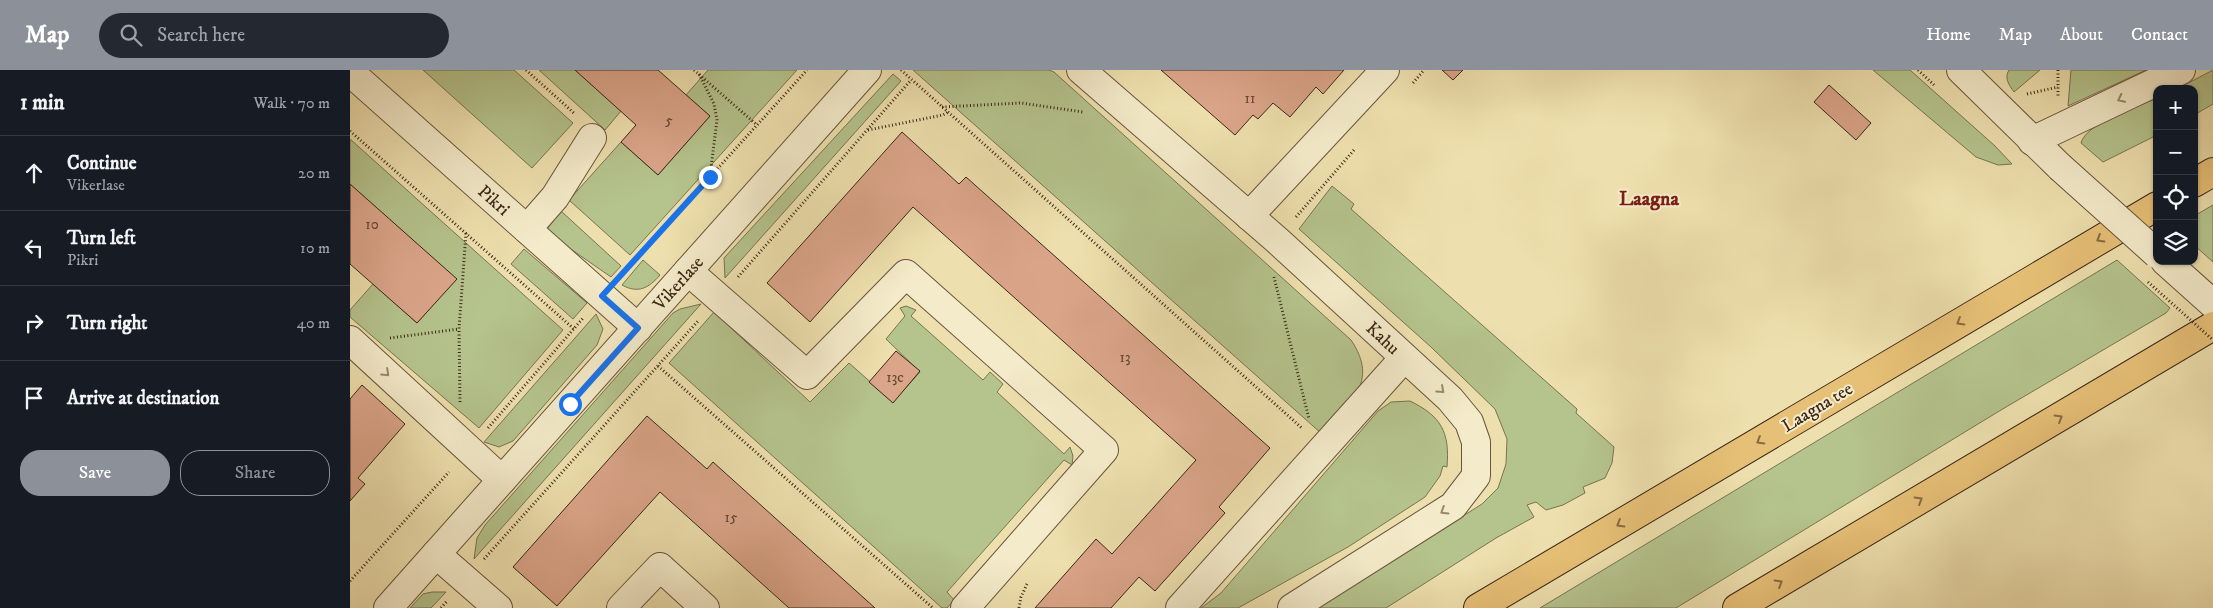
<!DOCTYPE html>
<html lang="en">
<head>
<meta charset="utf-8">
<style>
  :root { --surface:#171b24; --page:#242831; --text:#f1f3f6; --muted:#9ea1a6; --line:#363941; --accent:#8c9099 }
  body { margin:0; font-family:"IM FELL DW Pica",serif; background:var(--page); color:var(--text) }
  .controls { position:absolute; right:15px; top:15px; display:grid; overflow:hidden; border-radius:10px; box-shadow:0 1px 4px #0004 }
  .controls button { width:45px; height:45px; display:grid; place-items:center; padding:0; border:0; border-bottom:1px solid var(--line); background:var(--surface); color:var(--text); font:25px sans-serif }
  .stop { position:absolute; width:15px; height:15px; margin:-11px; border:4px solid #1a73e8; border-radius:50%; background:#fff }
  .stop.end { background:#1a73e8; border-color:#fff; box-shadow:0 1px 5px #0008 }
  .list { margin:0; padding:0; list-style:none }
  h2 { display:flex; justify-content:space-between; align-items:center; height:65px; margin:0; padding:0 20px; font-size:21px }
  h2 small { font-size:16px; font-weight:400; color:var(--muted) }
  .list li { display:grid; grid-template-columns:32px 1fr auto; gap:15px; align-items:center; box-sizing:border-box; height:75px; padding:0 20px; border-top:1px solid var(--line) }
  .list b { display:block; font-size:19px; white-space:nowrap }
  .list p { margin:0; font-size:16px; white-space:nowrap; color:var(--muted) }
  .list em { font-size:16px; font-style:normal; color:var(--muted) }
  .actions { display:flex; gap:10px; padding:15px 20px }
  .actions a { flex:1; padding:11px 0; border:1px solid var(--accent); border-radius:20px; text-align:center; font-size:18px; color:var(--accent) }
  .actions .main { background:var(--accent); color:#fff }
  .icon { flex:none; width:28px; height:28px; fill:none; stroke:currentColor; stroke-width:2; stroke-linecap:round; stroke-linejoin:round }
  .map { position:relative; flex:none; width:1863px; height:538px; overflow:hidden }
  header { display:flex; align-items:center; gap:30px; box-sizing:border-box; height:70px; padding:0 25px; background:var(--accent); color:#fff }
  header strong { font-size:24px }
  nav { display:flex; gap:28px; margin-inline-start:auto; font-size:18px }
  .search { width:350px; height:45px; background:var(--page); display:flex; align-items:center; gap:12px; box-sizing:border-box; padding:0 18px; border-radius:28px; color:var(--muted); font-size:19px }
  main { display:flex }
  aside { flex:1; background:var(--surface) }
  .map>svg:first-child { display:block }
  .green { fill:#b5c38c; stroke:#787452 }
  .building { fill:#dba58a; stroke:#3b2617 }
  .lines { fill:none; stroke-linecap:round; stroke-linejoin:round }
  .minor-casing { stroke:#68543d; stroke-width:30 }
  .major-casing { stroke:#3b2617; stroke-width:30 }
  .path { stroke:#3b2617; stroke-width:3; stroke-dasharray:1 2.5; stroke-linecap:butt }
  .minor { stroke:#f4ebca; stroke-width:28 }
  .major { stroke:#e7c077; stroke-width:28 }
  .minor-bridge-casing { stroke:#68543d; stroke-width:30; stroke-linecap:butt }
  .path-bridge { stroke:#3b2617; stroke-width:3; stroke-dasharray:1 2.5; stroke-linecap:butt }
  .minor-bridge { stroke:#f4ebca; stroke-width:28 }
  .oneway { stroke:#988870 }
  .oneway2 { stroke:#886b42 }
  .route { stroke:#1a73e8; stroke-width:6 }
  .labels { text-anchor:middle; stroke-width:4; stroke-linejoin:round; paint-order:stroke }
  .number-label { font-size:15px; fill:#634634 }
  .street-label { font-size:18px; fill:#3b2617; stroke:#f4ebca }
  .quarter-label { font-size:20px; font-weight:bold; fill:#7a1f14; stroke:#f4ebca }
</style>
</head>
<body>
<header>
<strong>Map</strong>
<div class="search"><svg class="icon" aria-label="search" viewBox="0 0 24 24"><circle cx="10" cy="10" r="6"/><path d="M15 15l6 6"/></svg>Search here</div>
<nav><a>Home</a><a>Map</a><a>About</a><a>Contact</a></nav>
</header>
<main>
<aside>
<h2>1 min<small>Walk · 70 m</small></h2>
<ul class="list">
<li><svg class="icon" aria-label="ahead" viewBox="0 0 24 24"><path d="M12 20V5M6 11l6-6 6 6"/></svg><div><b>Continue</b><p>Vikerlase</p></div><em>20 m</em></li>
<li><svg class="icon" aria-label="left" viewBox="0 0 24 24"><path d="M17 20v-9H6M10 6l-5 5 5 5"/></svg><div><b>Turn left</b><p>Pikri</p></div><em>10 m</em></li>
<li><svg class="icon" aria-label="right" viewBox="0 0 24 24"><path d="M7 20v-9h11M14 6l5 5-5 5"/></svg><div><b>Turn right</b></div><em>40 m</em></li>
<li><svg class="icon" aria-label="arrive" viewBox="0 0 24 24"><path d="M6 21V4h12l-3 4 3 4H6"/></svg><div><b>Arrive at destination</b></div></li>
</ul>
<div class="actions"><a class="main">Save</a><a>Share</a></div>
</aside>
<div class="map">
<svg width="1863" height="538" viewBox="0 0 1863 538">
  <rect width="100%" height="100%" fill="#eee0ae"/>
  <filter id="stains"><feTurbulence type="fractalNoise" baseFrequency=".004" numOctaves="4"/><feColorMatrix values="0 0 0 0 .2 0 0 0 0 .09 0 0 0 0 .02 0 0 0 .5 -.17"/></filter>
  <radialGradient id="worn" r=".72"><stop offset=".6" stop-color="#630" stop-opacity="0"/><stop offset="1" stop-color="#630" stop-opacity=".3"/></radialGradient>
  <g class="green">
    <polygon points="73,0 164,0 223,53 182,98"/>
    <polygon points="189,0 225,0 271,41 255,60"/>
    <polygon points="358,0 447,0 280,185 219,130 271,72 308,105 360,46 336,25"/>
    <path d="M563,0H699L704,2L1001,270C1030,313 999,333 972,364Z"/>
    <polygon points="1523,0 1560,0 1645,76 1662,94 1648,95 1626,87"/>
    <path d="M1659,0H1690L1664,22C1659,15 1654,8 1659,0Z"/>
    <polygon points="1721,0 1796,0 1718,36"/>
    <polygon points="1863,0 1863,34 1844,45 1844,19 1827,19"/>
    <polygon points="543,4 551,11 375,208 374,188"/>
    <path d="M1807,28V65L1753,92L1731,73C1736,53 1788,37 1807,28Z"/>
    <polygon points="0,69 213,260 129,358 0,247 0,240 23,214 67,253 106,209 0,114"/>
    <polygon points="982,116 1004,134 1001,139 1227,339 1226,343 1264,377 1262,393 1255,408 1233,417 1235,423 1213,435 1196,440 1186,432 1177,435 1184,447 1146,468 1036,538 968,538 1132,434 1148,418 1156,394 1157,369 1145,339 1081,277 949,159"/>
    <polygon points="1863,135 1863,192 1844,175 1844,146"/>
    <polygon points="211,141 271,196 261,207 215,175 197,159"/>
    <polygon points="174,179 237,233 223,249 161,194"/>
    <path d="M293,190L310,205C299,218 288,224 272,215Z"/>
    <polygon points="1767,190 1820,238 1816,243 1651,340 1326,538 1190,538"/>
    <polygon points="351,234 124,489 127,468 135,455 323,243 330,239"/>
    <polygon points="556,236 566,240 561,246 633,310 640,302 653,314 647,322 714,384 720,377 723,386 722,395 714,390 597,522 604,530 597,538 592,538 319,293 364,242 460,332 499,293 543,332 570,302 536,269 555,246 550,238"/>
    <polygon points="246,244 253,259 247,275 163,371 149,377 134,372"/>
    <path d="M1060,331C1091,346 1100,362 1097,397L1093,396L1090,406L1075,427L998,477L888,538H851L871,523L1028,341L1041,332Z"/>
    <polygon points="82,522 96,522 81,538 60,538 73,524"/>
  </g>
  <g class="building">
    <polygon points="225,0 308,0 360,46 308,105 271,72 286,55"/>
    <polygon points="811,0 994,0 973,24 966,17 940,47 923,33 908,49 903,45 885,65"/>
    <polygon points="1092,0 1113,0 1103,10"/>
    <polygon points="1479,15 1521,53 1506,70 1464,32"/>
    <polygon points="552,62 609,114 616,107 920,378 869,437 875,443 805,521 789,507 761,538 685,538 746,469 762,484 846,390 563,137 460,252 417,213"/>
    <polygon points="0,114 107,209 67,253 0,194"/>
    <polygon points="546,281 570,301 543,333 519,312"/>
    <polygon points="12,315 55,354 8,408 15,414 0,431 0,329"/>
    <polygon points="297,346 357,399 363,392 525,538 439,538 310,422 207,536 163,497"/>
  </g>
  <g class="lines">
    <defs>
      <g id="minor">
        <polyline points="731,0 928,171 1100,329 1119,352 1126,372 1126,406 1103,436 942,538"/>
        <polyline points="1611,0 1710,97"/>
        <polyline points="0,2 288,258"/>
        <polyline points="1682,71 1831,0"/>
        <polyline points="899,146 1035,0"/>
        <polyline points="177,159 205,127 242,68"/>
        <polyline points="1815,191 1863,234"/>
        <polyline points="338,201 457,305 556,204 754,380 615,538"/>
        <polyline points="0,270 152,410"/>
        <polyline points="86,484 148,538"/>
        <polyline points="38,538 517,0"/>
        <polyline points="271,538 310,497 355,538"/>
        <polyline points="830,538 1054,288"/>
      </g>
      <g id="major">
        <polyline points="1844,113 1863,102"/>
        <polyline points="1128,538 1807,136"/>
        <polyline points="1387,538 1863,256"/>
      </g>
    </defs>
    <use href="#minor" class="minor-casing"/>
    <use href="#major" class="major-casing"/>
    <g class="path">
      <polyline points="176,0 225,44"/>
      <polyline points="344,0 407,55"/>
      <polyline points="551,0 953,359"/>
      <polyline points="1568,0 1584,15"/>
      <polyline points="1708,0 1708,27"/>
      <polyline points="349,4 364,34 367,50 360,106"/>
      <polyline points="1063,13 1074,0"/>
      <polyline points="1677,24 1708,17"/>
      <polyline points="592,37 671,33 733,42"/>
      <polyline points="518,60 593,45 598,42"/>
      <polyline points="0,61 224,259"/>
      <polyline points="946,147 1004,80"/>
      <polyline points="271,205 457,0"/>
      <polyline points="388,207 561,10"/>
      <polyline points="924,207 959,349"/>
      <polyline points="40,268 109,259"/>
      <polyline points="308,296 583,538"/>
      <polyline points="110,332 109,259 116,163"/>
      <polyline points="138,358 234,247"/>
      <polyline points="134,489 349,250"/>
      <polyline points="0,511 99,402"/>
      <polyline points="91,538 97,531"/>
      <polyline points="669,538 671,527 677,514"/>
    </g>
    <use href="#minor" class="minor"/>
    <use href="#major" class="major"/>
    <defs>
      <polyline id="minor-bridge" points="1710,97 1807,184"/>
    </defs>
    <use href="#minor-bridge" class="minor-bridge-casing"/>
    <polyline class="path-bridge" points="1798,212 1863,270"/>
    <use href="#minor-bridge" class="minor-bridge"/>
  </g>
  <defs><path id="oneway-chevron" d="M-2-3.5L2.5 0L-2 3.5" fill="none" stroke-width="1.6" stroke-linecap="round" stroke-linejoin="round" transform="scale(1.25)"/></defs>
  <g class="oneway">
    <use href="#oneway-chevron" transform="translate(1771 29) rotate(154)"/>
    <use href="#oneway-chevron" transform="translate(36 303) rotate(43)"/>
    <use href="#oneway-chevron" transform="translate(1091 320) rotate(42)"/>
    <use href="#oneway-chevron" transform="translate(1094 441) rotate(148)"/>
  </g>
  <g class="oneway2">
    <use href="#oneway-chevron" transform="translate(1750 169) rotate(149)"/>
    <use href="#oneway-chevron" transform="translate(1610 252) rotate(149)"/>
    <use href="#oneway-chevron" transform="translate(1709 348) rotate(-31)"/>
    <use href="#oneway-chevron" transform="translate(1410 371) rotate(149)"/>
    <use href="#oneway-chevron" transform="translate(1569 430) rotate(-31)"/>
    <use href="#oneway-chevron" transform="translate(1270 454) rotate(149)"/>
    <use href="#oneway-chevron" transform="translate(1429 513) rotate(-31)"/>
  </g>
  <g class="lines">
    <polyline class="route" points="220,334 288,258 252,226 360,107"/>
  </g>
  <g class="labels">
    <g class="number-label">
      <text x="900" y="33">11</text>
      <text x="319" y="55">5</text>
      <text x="22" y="159">10</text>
      <text x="775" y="292">13</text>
      <text x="545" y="312">13c</text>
      <text x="381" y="452">15</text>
    </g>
    <g class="street-label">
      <text transform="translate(144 130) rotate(42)" y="6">Pikri</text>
      <text transform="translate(328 213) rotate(-48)" y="6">Vikerlase</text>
      <text transform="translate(1033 268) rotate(43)" y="6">Kahu</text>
      <text transform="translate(1467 337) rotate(-31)" y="6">Laagna tee</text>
    </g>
    <g class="quarter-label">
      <text x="1299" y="135">Laagna</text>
    </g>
  </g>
  <rect width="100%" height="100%" filter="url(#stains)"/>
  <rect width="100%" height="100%" fill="url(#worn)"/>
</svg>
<div class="controls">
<button>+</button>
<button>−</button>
<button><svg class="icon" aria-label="locate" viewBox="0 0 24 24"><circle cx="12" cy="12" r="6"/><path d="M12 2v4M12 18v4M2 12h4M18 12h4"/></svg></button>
<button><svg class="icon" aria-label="layers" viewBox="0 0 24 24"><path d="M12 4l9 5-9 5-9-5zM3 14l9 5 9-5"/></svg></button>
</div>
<div class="stop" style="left:220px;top:334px"></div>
<div class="stop end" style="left:360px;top:107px"></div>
</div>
</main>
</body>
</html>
